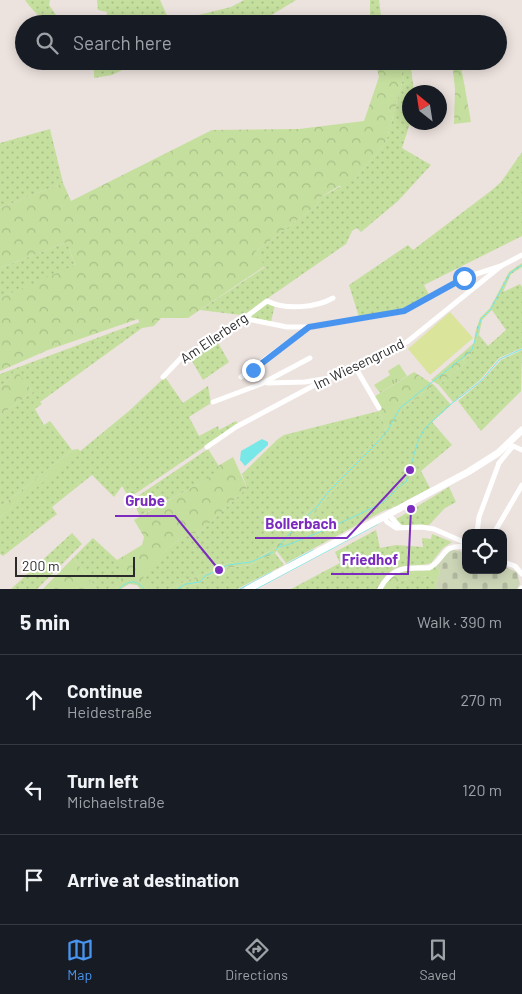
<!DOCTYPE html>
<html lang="en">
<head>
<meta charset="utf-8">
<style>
  :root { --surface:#171b24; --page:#20242c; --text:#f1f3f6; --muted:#9ea1a6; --line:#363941; --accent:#4994ee }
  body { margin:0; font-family:Barlow,sans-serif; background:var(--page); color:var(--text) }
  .controls { position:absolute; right:15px; bottom:15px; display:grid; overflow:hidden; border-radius:10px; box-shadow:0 2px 12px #0003 }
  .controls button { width:45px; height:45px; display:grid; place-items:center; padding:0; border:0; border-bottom:1px solid var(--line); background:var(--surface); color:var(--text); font:25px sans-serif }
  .compass { position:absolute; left:402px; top:85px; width:45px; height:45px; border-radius:50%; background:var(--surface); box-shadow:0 2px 12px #0003; rotate:330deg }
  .scale { position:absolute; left:15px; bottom:12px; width:120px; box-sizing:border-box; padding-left:5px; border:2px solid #2b2b2b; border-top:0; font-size:14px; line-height:18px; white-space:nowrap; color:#2b2b2b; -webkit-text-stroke:4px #fff; paint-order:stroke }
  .stop { position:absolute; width:15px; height:15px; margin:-11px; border:4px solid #4994ee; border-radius:50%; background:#fff }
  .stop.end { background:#4994ee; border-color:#fff; box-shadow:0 1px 5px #0008 }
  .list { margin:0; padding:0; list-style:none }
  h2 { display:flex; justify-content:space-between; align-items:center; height:65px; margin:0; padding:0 20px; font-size:21px }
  h2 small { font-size:16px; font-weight:400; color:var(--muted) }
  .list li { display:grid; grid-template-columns:32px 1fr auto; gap:15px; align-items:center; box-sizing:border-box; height:90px; padding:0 20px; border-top:1px solid var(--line) }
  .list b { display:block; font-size:19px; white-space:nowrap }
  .list p { margin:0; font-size:16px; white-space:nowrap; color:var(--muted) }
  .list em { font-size:16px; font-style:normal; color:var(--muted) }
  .icon { flex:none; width:28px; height:28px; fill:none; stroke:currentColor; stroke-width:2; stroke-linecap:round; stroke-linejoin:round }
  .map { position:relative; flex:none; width:522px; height:589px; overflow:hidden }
  .search { position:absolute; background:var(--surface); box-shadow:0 2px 12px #0003; left:15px; right:15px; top:15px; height:55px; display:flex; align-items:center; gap:12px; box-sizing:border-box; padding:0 18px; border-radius:28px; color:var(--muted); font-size:19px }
  .sheet { height:335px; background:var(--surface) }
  nav { display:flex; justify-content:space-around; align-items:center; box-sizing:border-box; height:70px; border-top:1px solid var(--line); background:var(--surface); font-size:14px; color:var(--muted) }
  nav a { display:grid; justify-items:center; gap:2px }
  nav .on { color:var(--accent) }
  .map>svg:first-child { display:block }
  .grass { fill:url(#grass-dots); fill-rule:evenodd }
  .forest { fill:url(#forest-crowns) }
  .cemetery { fill:url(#cemetery-stones) }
  .park { fill:url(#park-tufts) }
  .pitch { fill:#dae59b }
  .water { fill:#78e7e7 }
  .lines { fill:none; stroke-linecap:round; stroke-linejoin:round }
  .stream { stroke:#78e7e7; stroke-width:1 }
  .street { stroke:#fff; stroke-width:5 }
  .secondary { stroke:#fff; stroke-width:7 }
  .route { stroke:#4994ee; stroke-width:6 }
  .labels { text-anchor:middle; stroke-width:4.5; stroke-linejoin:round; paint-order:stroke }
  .street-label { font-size:14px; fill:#2b2b2b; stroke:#fff }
  .leader { fill:none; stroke:#7b2cbf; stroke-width:2 }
  .callout-dot { fill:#7b2cbf; stroke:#fff; stroke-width:2 }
  .callout-label { font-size:15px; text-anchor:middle; font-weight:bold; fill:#7b2cbf; stroke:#fff; stroke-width:4.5; stroke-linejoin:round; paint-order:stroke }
</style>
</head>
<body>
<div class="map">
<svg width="522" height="589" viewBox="0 0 522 589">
  <defs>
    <pattern id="grass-dots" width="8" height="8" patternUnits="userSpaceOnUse" patternTransform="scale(1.25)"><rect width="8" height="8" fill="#c5df9e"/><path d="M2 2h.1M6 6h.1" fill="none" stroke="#a9c088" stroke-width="1.8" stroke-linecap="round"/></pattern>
    <pattern id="forest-crowns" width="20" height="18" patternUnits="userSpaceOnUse" patternTransform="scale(1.25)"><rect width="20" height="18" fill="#c5df9e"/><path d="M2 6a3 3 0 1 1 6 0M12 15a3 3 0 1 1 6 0" fill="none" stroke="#a9c088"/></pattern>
    <pattern id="cemetery-stones" width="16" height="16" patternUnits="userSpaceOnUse" patternTransform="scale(1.25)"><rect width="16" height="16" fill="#cdd5b7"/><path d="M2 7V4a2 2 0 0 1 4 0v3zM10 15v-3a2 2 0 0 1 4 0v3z" fill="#b0b79e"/></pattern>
    <pattern id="park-tufts" width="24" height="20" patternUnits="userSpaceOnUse" patternTransform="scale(1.25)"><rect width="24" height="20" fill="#c5df9e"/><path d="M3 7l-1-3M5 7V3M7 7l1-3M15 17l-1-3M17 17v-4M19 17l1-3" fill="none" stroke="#a9c088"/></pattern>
  </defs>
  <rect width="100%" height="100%" fill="#ece2de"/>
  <g class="grass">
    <path d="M25,0H50L49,5L56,15L93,24C62,24 44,28 25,0Z"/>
    <polygon points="97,0 160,0 170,22 231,7 244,0 296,0 270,16 238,24 105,24 107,12 98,10"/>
    <polygon points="370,0 379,0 382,24 370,24"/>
    <polygon points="94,61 141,61 112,75 94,78"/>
    <polygon points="401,61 410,61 414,92 410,92 410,123 402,148 431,165 398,201 361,232 357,228 352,231 346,244 245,314 241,315 200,310 265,267 255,252 316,206 319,198 356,178 386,142 404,75"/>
    <polygon points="50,129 63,183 0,208 0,143"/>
    <polygon points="522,152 522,236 424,285 430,297 403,309 359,317 349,285 408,245 413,250 492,190 501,182"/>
    <polygon points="67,242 75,266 0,298 0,268"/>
    <path d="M522,263V267L511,274L503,292L520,284L522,287V348L499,358L480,380L453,402L439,385L465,363L463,360L470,355L479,335L475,333L480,318L490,308L509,272ZM492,310L506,330L488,346L479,335L482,320Z"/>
    <polygon points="267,303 275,304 271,322 252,318 252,313"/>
    <polygon points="140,322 142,328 40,402 42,404 35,409 44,425 50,421 72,450 0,507 0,415 33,392 15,370 11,377 0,387 0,374"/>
    <polygon points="217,341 229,362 203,380 189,356"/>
    <polygon points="522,350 521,391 481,431 458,401 482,381 501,360"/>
    <polygon points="165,377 183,403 208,386 211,403 189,417 199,436 218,426 219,430 236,421 238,424 129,498 122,486 114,497 92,475 52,507 57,514 3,556 0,554 0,517 129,411"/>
    <polygon points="434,385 451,405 432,422 452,445 421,471 430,488 395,507 392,506 393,508 385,510 286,563 277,551 298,529 311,518 325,500 390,431 404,408"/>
    <path d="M379,411L386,429L307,513L296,521L273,549L256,559L243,562H231L168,589H149L142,578C156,560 177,534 200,532L247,488L242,474L278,439L284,435Z"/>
    <polygon points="208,449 222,471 140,516 132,500"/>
    <polygon points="449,487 456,502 445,508 429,525 401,525 395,520"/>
    <path d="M376,530L380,548L396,545L423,547L422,538L431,539L432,534L452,542L443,548L431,563C402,571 397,556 377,589H291L340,563L335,552Z"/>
    <polygon points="72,533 82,544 37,589 11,589"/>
    <polygon points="93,538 117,560 123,578 108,589 97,589 73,558"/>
    <polygon points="275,553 284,565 237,589 180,589 199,583 207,577 227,568 250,565"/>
    <polygon points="428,576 437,582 435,589 388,589 402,580"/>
  </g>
  <g class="forest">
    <polygon points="375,61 401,61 404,75 386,142 356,178 344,186 339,186 319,198 316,206 255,252 265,266 188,318 161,318 154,326 142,328 138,319 48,350 0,371 0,298 75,265 67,242 0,268 0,208 63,183 71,201 212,130 299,129 364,121 379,77"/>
    <polygon points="452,61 460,61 471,122 454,124 455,89"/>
    <path d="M475,333L479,335C477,348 473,353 463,360L465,363L439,385L431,380L474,343Z"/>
    <polygon points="15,369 33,392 0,415 0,387 11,377"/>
    <polygon points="414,372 434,385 404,408 391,431 325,500 311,518 298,529 275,553 250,565 227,568 207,577 199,583 180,589 168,589 231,562 243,562 262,556 273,549 296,521 307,513 386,429 379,411 381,409 374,397"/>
    <polygon points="78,449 81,452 0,517 0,507 72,450"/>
    <path d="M233,457L247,488L200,532C177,534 156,560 143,578L149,589H140L137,585L129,584L121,589H108L122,578L117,560L142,545L144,537L134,520L221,471L218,466Z"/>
    <polygon points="73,558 97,589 43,589"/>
    <path d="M436,566L440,571L437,582L428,576L402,580L388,589H382C403,557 414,580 436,566Z"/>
  </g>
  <polygon class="cemetery" points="451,549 466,553 466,570 503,570 503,566 517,572 520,584 517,589 435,589 440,571 436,566"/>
  <polygon class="park" points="399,364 407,376 380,393 374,385 390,375 388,371"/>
  <polygon class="pitch" points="450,312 473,338 430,375 408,349"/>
  <polygon class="water" points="262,439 268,442 268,445 245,466 240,460 241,451"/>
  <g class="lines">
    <g class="stream">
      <path d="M280,547C292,545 376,508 386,500C394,493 397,487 406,482L418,441L425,428L451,404L481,381L500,359L522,349"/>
      <polyline points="276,550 296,526 317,507 328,492 376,444 388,430 400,408 472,350 481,319 491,309 510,273 522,265"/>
      <polyline points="287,564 313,550"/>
      <path d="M119,589C128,581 136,578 144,589"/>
      <polyline points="177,589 186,584 200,582 205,576 228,565 251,562 273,552"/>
      <polyline points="240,589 272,572"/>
      <polyline points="256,589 378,524"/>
    </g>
    <g class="street">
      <polyline points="242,318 287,327 309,327 389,314 404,311 464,278 501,266 522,255"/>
      <polyline points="354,365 379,408"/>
      <path d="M163,377L181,358L217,339L267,301C285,310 316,308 333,298"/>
      <polyline points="241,377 309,327"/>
      <polyline points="267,383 305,382 323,379"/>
      <polyline points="213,402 261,384 310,358"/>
      <polyline points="207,447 236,427 328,378 407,342 501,266"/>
      <polyline points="499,463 513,446 522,450"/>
      <polyline points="389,515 400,527"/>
      <polyline points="384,517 387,522 396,528 421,527 434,529 466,543"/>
      <polyline points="477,533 479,517 499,463"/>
      <polyline points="494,533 522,485"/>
      <polyline points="503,562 515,566 522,574"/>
      <path d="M380,589C391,567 407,567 429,568C447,558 440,544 466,547"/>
      <polyline points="521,589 522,588"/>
    </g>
    <polyline class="secondary" points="248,589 468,472 498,453 522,430"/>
  </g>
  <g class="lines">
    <polyline class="route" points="253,370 309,327 404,311 464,278"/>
  </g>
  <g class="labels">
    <g class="street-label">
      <text transform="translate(214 338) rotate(-34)" y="5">Am Ellerberg</text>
      <text transform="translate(359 364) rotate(-26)" y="5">Im Wiesengrund</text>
    </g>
  </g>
  <path class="leader" d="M219 570L175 516H115M410 470L347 538H255M411 509L408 574H331"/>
  <g class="callout-dot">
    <circle cx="219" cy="570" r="5"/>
    <circle cx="410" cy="470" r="5"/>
    <circle cx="411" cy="509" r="5"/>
  </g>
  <g class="callout-label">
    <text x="145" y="506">Grube</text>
    <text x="301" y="529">Bollerbach</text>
    <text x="370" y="565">Friedhof</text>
  </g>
</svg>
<div class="controls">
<button><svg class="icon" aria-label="locate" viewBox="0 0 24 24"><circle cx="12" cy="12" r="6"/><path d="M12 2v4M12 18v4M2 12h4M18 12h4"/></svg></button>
</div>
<svg class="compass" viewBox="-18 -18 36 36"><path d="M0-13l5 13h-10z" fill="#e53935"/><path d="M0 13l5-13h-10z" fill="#9ea1a6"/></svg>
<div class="scale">200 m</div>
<div class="stop" style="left:464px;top:278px"></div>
<div class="stop end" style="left:253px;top:370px"></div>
<div class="search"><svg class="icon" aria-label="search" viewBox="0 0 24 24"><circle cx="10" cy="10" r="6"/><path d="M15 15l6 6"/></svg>Search here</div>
</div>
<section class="sheet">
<h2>5 min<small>Walk · 390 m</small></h2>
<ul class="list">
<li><svg class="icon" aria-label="ahead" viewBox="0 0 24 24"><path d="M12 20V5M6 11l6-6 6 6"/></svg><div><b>Continue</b><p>Heidestraße</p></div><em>270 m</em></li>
<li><svg class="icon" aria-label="left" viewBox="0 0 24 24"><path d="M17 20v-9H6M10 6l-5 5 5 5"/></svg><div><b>Turn left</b><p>Michaelstraße</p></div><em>120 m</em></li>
<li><svg class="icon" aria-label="arrive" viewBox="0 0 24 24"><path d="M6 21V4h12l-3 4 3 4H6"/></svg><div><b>Arrive at destination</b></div></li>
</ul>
</section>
<nav>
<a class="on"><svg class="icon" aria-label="map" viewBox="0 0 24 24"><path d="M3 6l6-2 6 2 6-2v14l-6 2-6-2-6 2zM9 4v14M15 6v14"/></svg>Map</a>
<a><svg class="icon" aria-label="directions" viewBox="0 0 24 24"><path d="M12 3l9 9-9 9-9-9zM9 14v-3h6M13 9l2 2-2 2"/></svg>Directions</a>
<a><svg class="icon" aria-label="saved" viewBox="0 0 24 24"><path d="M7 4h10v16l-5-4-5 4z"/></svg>Saved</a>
</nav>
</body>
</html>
